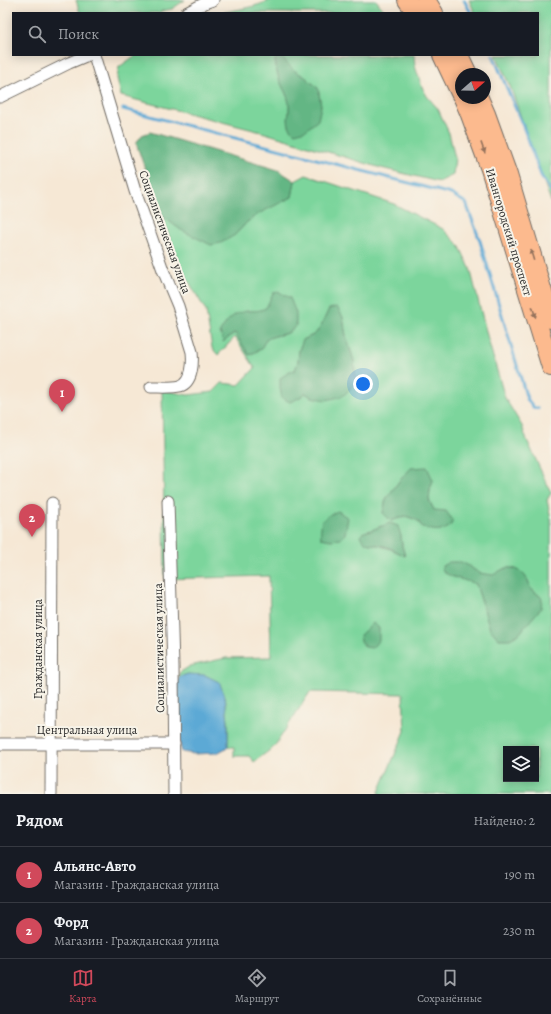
<!DOCTYPE html>
<html lang="ru">
<head>
<meta charset="utf-8">
<style>
  :root { --surface:#171b24; --page:#20242c; --text:#f1f3f6; --muted:#9ea1a6; --line:#363941; --accent:#d1495b }
  body { margin:0; font-family:Alegreya,serif; background:var(--page); color:var(--text) }
  .controls { position:absolute; right:12px; bottom:12px; display:grid; overflow:hidden; border-radius:0px; box-shadow:0 2px 10px #0003 }
  .controls button { width:36px; height:36px; display:grid; place-items:center; padding:0; border:0; border-bottom:1px solid var(--line); background:var(--surface); color:var(--text); font:20px sans-serif }
  .compass { position:absolute; left:455px; top:68px; width:36px; height:36px; border-radius:50%; background:var(--surface); box-shadow:0 2px 10px #0003; rotate:70deg }
  .you { position:absolute; left:363px; top:384px; width:14px; height:14px; margin:-10px; border:3px solid #fff; border-radius:50%; background:#1a73e8; box-shadow:0 0 0 6px #1a73e833 }
  .badge { display:grid; place-items:center; width:26px; height:26px; border-radius:50%; background:var(--accent); color:#fff; font-size:13px; font-weight:700 }
  .pin { position:absolute; translate:-50% -33px; filter:drop-shadow(0 1px 2px #0008) }
  .pin::after { content:''; position:absolute; top:21px; width:14px; height:12px; background:inherit; clip-path:polygon(0 0,100% 0,50% 100%) }
  .list { margin:0; padding:0; list-style:none }
  h2 { display:flex; justify-content:space-between; align-items:center; height:52px; margin:0; padding:0 16px; font-size:17px }
  h2 small { font-size:13px; font-weight:400; color:var(--muted) }
  .list li { display:grid; grid-template-columns:26px 1fr auto; gap:12px; align-items:center; box-sizing:border-box; height:56px; padding:0 16px; border-top:1px solid var(--line) }
  .list b { display:block; font-size:15px; white-space:nowrap }
  .list p { margin:0; font-size:13px; white-space:nowrap; color:var(--muted) }
  .list em { font-size:13px; font-style:normal; color:var(--muted) }
  .icon { flex:none; width:22px; height:22px; fill:none; stroke:currentColor; stroke-width:2; stroke-linecap:round; stroke-linejoin:round }
  .map { position:relative; flex:none; width:551px; height:794px; overflow:hidden }
  .search { position:absolute; background:var(--surface); box-shadow:0 2px 10px #0003; left:12px; right:12px; top:12px; height:44px; display:flex; align-items:center; gap:10px; box-sizing:border-box; padding:0 14px; border-radius:0px; color:var(--muted); font-size:15px }
  .sheet { height:164px; background:var(--surface) }
  nav { display:flex; justify-content:space-around; align-items:center; box-sizing:border-box; height:56px; border-top:1px solid var(--line); background:var(--surface); font-size:11px; color:var(--muted) }
  nav a { display:grid; justify-items:center; gap:2px }
  nav .on { color:var(--accent) }
  .map>svg:first-child { display:block }
  .green { fill:#7bd59c; stroke:#538064; fill-rule:evenodd }
  .forest { fill:#64b684; stroke:#487058 }
  .water { fill:#5ca9d5; stroke:#446a80 }
  .lines { fill:none; stroke-linecap:round; stroke-linejoin:round }
  .stream { stroke:#5ca9d5; stroke-width:3 }
  .minor-casing { stroke:#726d66; stroke-width:13 }
  .trunk-casing { stroke:#726d66; stroke-width:20 }
  .minor { stroke:#fff; stroke-width:11 }
  .trunk { stroke:#fcba8e; stroke-width:18 }
  .oneway { fill:#94725c }
  .labels { text-anchor:middle; stroke-width:4; stroke-linejoin:round; paint-order:stroke }
  .street-label { font-size:12px; fill:#2b2b2b; stroke:#f7f3e8 }
</style>
</head>
<body>
<div class="map">
<svg width="551" height="794" viewBox="0 0 551 794">
  <rect width="100%" height="100%" fill="#f7f3e8"/>
  <filter id="ink" filterUnits="userSpaceOnUse"><feTurbulence type="fractalNoise" baseFrequency=".025" numOctaves="2"/><feDisplacementMap in="SourceGraphic" scale="8" xChannelSelector="R" yChannelSelector="G"/><feConvolveMatrix kernelMatrix="1 2 1 2 8 2 1 2 1" color-interpolation-filters="sRGB"/></filter>
  <filter id="wash" filterUnits="userSpaceOnUse"><feTurbulence type="fractalNoise" baseFrequency=".012" numOctaves="4" result="noise"/><feDisplacementMap in="SourceGraphic" scale="16" xChannelSelector="R" yChannelSelector="G"/><feGaussianBlur stdDeviation="0.9" result="paint"/><feColorMatrix in="noise" values="0 0 0 0 0 0 0 0 0 0 0 0 0 0 0 0 0 1.4 0 .05"/><feComposite in="paint" operator="in"/></filter>
  <g filter="url(#wash)">
    <rect width="100%" height="100%" fill="#f6e8d5"/>
    <g class="green">
      <polygon points="76,0 185,0 172,9 162,11 159,13 80,13"/>
      <path d="M270,0H376L386,13H220C235,10 257,7 270,0Z"/>
      <polygon points="469,0 551,0 551,202 510,86 496,55 538,55 538,13 475,13"/>
      <path d="M136,55H279L275,60C276,67 277,74 280,81C283,89 288,95 289,104C290,116 284,124 295,133L321,106L318,88L305,77L295,71L279,55H414L415,66L422,87L427,96L438,109L449,133L455,158L453,175L439,182L381,168L265,133L121,96L117,78L119,67Z"/>
      <path d="M306,175L394,204L443,229L459,245L470,268L489,343L505,398L522,426L526,438L551,493L547,500L551,519V794H378L405,731L403,694L310,692L274,747L254,762L249,756H234V747H228V721L225,696L188,674L179,677V673L190,666L226,658L271,657L269,576L165,579L162,390L188,395L213,392L222,383L239,385L255,368L235,337L218,355L212,348L206,311L182,270L161,215L181,230L235,235L247,222L260,212L292,197L295,181ZM266,308L288,333L275,336L265,339L261,349L249,355L235,333L247,311H259ZM329,309L343,317L346,336L354,361L312,397L305,393L299,398L288,373L295,370L298,362L299,350L303,340L315,334L320,328ZM400,480H433L430,490L429,500L434,510L423,528L417,520L405,516L391,521L383,513L386,499ZM381,526L401,536L402,546L405,556C390,548 383,546 366,543L364,532L372,530ZM467,565L479,573L493,576C497,573 503,568 508,568C519,567 529,577 530,588L542,598L527,623L519,634L499,639L490,628L476,584L462,579L450,576ZM506,749H536V779H506Z"/>
    </g>
    <g class="forest">
      <path d="M279,55L295,71L305,77L318,88L321,106L318,120L306,130L295,133C284,124 290,116 289,104C288,95 283,89 280,81C277,74 276,67 275,60Z"/>
      <polygon points="150,132 278,170 295,181 292,197 260,213 247,222 235,235 221,243 211,245 181,230 161,215 136,143 142,135"/>
      <path d="M279,292L290,298L296,313V326L288,333L275,336L266,339L261,349L249,355L235,333L223,342L220,332C227,320 233,313 247,311C256,310 257,312 266,308L273,293Z"/>
      <polygon points="337,307 343,317 346,336 354,361 356,383 343,396 326,400 312,397 305,393 299,398 290,402 282,398 280,388 280,378 288,373 295,370 298,362 299,350 303,340 315,334 320,328 329,309"/>
      <path d="M427,467L433,480L430,490L429,500L434,510L446,511L453,521C449,532 435,532 425,528C421,527 420,523 418,521C415,519 409,517 405,516L391,521L383,513L386,499L400,480L411,468Z"/>
      <path d="M338,511L348,518L345,534L341,539L331,540L321,538C320,520 322,518 338,511Z"/>
      <polygon points="390,523 398,526 401,536 402,546 405,556 392,549 384,546 366,543 360,536 364,532 372,530"/>
      <path d="M449,562H461L467,565L479,573L493,575C497,573 503,568 508,568C519,567 529,577 530,588L542,598L541,608L519,634L510,639H499L490,629L476,584C465,580 453,578 443,572L442,566Z"/>
      <polygon points="373,623 379,628 379,640 372,648 365,647 361,641 360,635"/>
    </g>
    <polygon class="water" points="188,674 205,675 219,682 225,696 228,721 228,747 217,753 194,754 182,752 178,738 177,683 179,677"/>
    <g class="lines">
      <g class="stream">
        <polyline points="464,0 471,13"/>
        <polyline points="493,55 523,126 542,178 551,191"/>
        <polyline points="123,109 436,190 451,194 466,203 480,241 527,399 534,408 538,408"/>
      </g>
    </g>
  </g>
  <g filter="url(#ink)">
    <g class="lines">
      <defs>
        <g id="minor">
          <polyline points="186,13 207,2 213,0"/>
          <path d="M94,55L135,191L163,270L178,306L192,352C193,362 193,382 180,386C172,388 160,387 151,387"/>
          <polyline points="0,97 69,63 88,55"/>
          <polyline points="168,501 173,666 174,794"/>
          <polyline points="0,744 174,744"/>
          <polyline points="51,794 52,503"/>
        </g>
        <g id="trunk">
          <polyline points="407,0 416,13"/>
          <polyline points="426,0 434,13"/>
          <polyline points="442,55 461,95"/>
          <polyline points="459,55 468,74"/>
          <polyline points="463,98 469,112 490,169 551,367"/>
          <polyline points="479,98 486,114 508,175 551,319"/>
        </g>
      </defs>
      <use href="#minor" class="minor-casing"/>
      <use href="#trunk" class="trunk-casing"/>
      <use href="#minor" class="minor"/>
      <use href="#trunk" class="trunk"/>
    </g>
    <defs><path id="oneway-solid" d="M-6-.8H1V-3.2L6.5 0L1 3.2V.8H-6Z"/></defs>
    <g class="oneway">
      <use href="#oneway-solid" transform="translate(483 148) rotate(70)"/>
      <use href="#oneway-solid" transform="translate(532 255) rotate(-107)"/>
      <use href="#oneway-solid" transform="translate(534 312) rotate(73)"/>
    </g>
  </g>
  <g class="labels">
    <g class="street-label">
      <text transform="translate(165 232) rotate(70)" y="4">Социалистическая улица</text>
      <text transform="translate(509 232) rotate(73)" y="4">Ивангородский проспект</text>
      <text transform="translate(159 648) rotate(-91)" y="4">Социалистическая улица</text>
      <text transform="translate(38 649) rotate(-90)" y="4">Гражданская улица</text>
      <text x="87" y="734">Центральная улица</text>
    </g>
  </g>
</svg>
<div class="controls">
<button><svg class="icon" aria-label="layers" viewBox="0 0 24 24"><path d="M12 4l9 5-9 5-9-5zM3 14l9 5 9-5"/></svg></button>
</div>
<svg class="compass" viewBox="-18 -18 36 36"><path d="M0-13l5 13h-10z" fill="#e53935"/><path d="M0 13l5-13h-10z" fill="#9ea1a6"/></svg>
<div class="you"></div>
<div class="pin badge" style="left:62px;top:412px">1</div>
<div class="pin badge" style="left:32px;top:537px">2</div>
<div class="search"><svg class="icon" aria-label="search" viewBox="0 0 24 24"><circle cx="10" cy="10" r="6"/><path d="M15 15l6 6"/></svg>Поиск</div>
</div>
<section class="sheet">
<h2>Рядом<small>Найдено: 2</small></h2>
<ul class="list">
<li><span class="badge">1</span><div><b>Альянс-Авто</b><p>Магазин · Гражданская улица</p></div><em>190 m</em></li>
<li><span class="badge">2</span><div><b>Форд</b><p>Магазин · Гражданская улица</p></div><em>230 m</em></li>
</ul>
</section>
<nav>
<a class="on"><svg class="icon" aria-label="map" viewBox="0 0 24 24"><path d="M3 6l6-2 6 2 6-2v14l-6 2-6-2-6 2zM9 4v14M15 6v14"/></svg>Карта</a>
<a><svg class="icon" aria-label="directions" viewBox="0 0 24 24"><path d="M12 3l9 9-9 9-9-9zM9 14v-3h6M13 9l2 2-2 2"/></svg>Маршрут</a>
<a><svg class="icon" aria-label="saved" viewBox="0 0 24 24"><path d="M7 4h10v16l-5-4-5 4z"/></svg>Сохранённые</a>
</nav>
</body>
</html>
